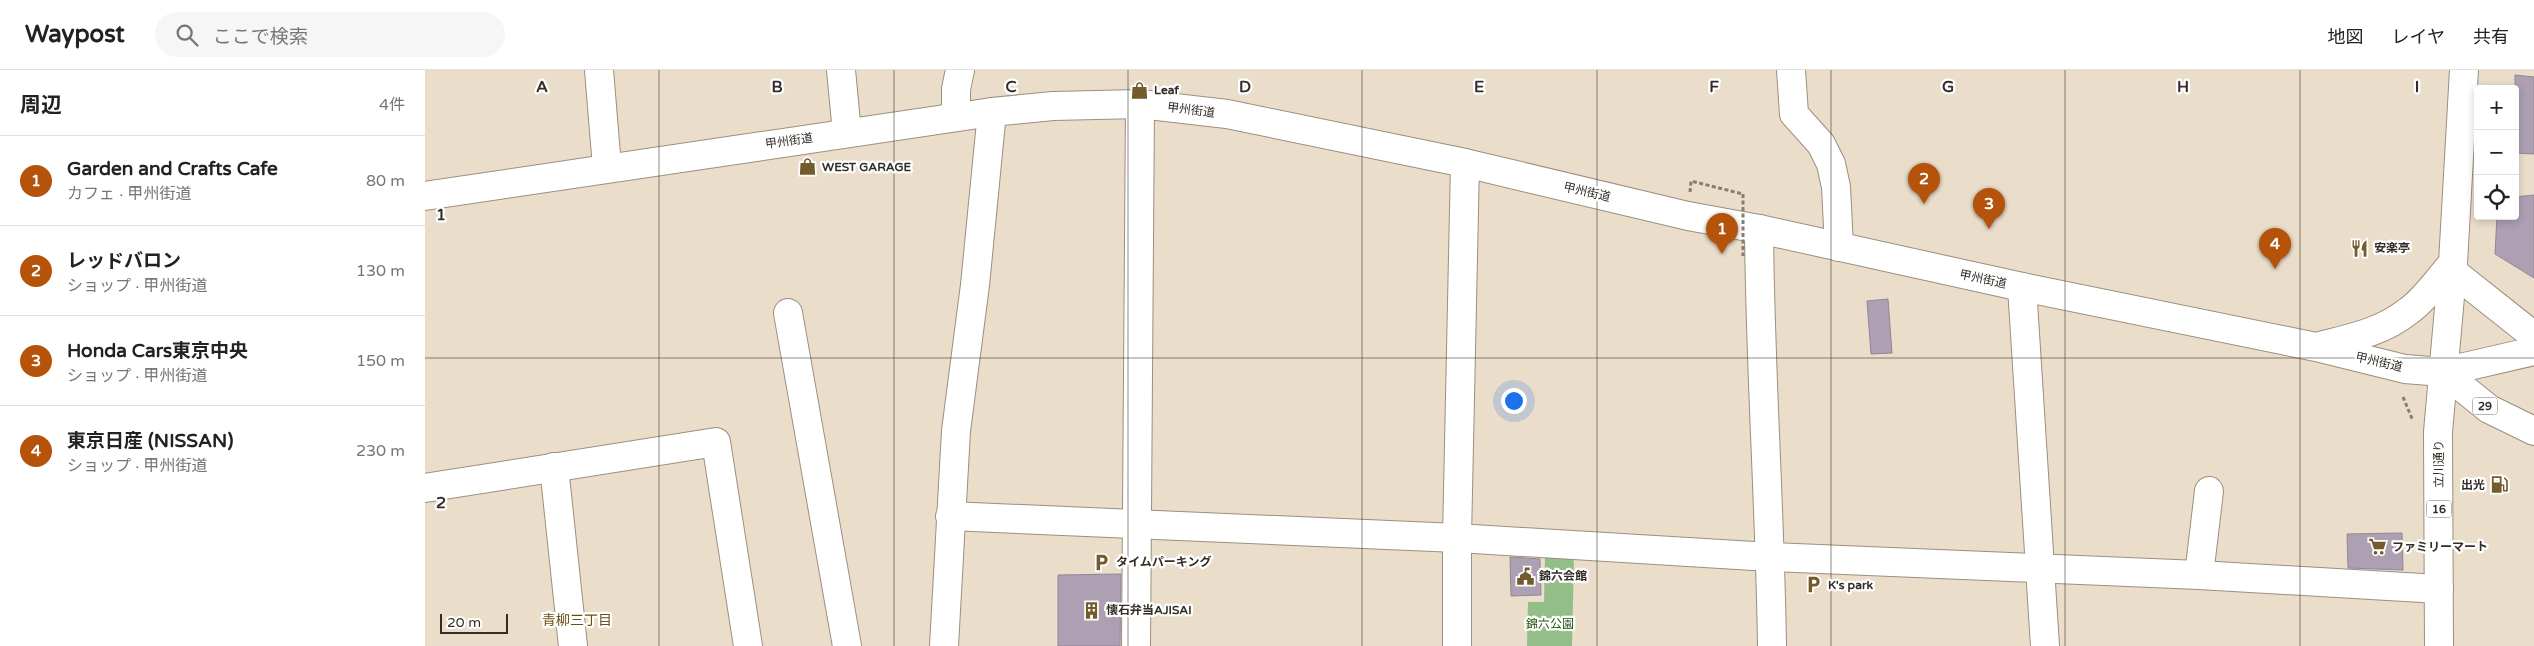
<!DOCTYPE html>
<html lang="ja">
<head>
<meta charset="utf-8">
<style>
  :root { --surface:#fff; --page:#f6f6f6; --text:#222; --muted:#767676; --line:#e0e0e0; --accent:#b45309 }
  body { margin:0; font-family:"Varela Round","Noto Sans JP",sans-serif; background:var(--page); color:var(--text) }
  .controls { position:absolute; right:15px; top:15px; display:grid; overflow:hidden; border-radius:5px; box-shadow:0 2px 8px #0003 }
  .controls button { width:45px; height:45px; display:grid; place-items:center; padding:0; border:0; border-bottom:1px solid var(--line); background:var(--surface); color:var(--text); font:25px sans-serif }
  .scale { position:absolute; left:15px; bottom:12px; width:68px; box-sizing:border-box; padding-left:5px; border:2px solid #322d26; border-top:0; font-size:14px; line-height:18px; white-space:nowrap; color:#322d26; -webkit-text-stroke:4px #fff; paint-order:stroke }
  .you { position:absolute; left:1088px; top:330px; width:18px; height:18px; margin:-12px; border:4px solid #fff; border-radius:50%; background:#1a73e8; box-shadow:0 0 0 8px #1a73e833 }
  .badge { display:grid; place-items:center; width:32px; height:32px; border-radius:50%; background:var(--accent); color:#fff; font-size:16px; font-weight:700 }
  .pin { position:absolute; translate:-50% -41px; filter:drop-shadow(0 1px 2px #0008) }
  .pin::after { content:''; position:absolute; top:26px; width:18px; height:15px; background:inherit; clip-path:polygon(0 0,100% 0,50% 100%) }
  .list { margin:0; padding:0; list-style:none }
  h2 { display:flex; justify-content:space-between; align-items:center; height:65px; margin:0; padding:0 20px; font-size:21px }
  h2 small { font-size:16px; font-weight:400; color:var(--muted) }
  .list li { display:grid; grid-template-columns:32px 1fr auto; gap:15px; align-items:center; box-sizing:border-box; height:90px; padding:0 20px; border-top:1px solid var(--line) }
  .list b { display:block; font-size:19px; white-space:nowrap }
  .list p { margin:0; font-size:16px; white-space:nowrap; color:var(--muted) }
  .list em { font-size:16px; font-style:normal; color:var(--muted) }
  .icon { flex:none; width:28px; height:28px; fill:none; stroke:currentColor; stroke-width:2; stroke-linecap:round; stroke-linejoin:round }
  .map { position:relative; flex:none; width:2109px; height:576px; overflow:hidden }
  header { display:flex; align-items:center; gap:30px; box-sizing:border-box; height:70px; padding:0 25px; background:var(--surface); border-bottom:1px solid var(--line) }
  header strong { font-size:24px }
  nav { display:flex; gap:28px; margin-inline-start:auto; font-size:18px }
  .search { width:350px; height:45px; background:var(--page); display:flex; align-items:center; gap:12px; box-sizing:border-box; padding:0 18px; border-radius:28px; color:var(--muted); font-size:19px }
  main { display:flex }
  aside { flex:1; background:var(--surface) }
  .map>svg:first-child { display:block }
  .green { fill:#94be89 }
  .building { fill:#aca0b2; stroke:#928697 }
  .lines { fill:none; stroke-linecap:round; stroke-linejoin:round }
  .minor-casing { stroke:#9c8f7e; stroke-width:30 }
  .major-casing { stroke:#9c8f7e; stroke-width:30 }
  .path { stroke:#867e71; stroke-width:3; stroke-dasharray:4 2.5; stroke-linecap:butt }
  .minor { stroke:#fff; stroke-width:28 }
  .major { stroke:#fff; stroke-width:28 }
  .path-bridge { stroke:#867e71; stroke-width:3; stroke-dasharray:4 2.5; stroke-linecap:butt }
  .grid { fill:none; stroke:#322d26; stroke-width:1; stroke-opacity:0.55 }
  .labels { text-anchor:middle; stroke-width:4.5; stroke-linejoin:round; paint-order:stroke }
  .shield { fill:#fff; stroke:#706c67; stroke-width:1 }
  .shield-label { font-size:11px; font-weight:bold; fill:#322d26 }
  .poi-label { font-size:12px; font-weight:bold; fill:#322d26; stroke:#fff; text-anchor:start }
  .street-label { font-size:12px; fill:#322d26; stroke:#fff }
  .park-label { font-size:12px; fill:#1e5409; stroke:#fff }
  .neighbourhood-label { font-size:14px; fill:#6a4f17; stroke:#fff }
  .grid-label { font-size:16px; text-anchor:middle; font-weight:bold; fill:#322d26; stroke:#fff; stroke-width:4.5; stroke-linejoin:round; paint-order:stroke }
</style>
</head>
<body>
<header>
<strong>Waypost</strong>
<div class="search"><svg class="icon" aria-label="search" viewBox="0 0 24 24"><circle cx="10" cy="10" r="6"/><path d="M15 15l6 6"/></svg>ここで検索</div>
<nav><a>地図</a><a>レイヤ</a><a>共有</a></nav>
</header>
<main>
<aside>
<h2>周辺<small>4件</small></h2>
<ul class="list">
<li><span class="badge">1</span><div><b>Garden and Crafts Cafe</b><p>カフェ · 甲州街道</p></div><em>80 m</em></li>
<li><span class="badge">2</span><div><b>レッドバロン</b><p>ショップ · 甲州街道</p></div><em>130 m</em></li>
<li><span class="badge">3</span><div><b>Honda Cars東京中央</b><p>ショップ · 甲州街道</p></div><em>150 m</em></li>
<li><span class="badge">4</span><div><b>東京日産 (NISSAN)</b><p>ショップ · 甲州街道</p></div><em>230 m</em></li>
</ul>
</aside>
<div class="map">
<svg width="2109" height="576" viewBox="0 0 2109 576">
  <rect width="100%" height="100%" fill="#eaddca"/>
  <polygon class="green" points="1120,486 1149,486 1147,576 1102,576 1103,532 1119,532"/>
  <g class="building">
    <polygon points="2090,5 2109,7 2109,84 2090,83"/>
    <polygon points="2109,125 2109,208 2070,184 2072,146 2090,146 2090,127"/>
    <polygon points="1463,229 1467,283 1446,284 1442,231"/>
    <polygon points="1977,463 1978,500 1923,498 1922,464"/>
    <polygon points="1085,487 1115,489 1116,525 1086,526"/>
    <polygon points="696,504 695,576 633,576 633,505"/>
  </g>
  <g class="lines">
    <defs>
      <g id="minor">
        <polyline points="174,0 182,97"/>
        <polyline points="416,0 422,63"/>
        <polyline points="1366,0 1369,44 1396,74 1406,94 1411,117 1414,177"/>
        <polyline points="531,47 531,19 535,0"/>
        <path d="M1334,159C1335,298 1345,437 1347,576"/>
        <polyline points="1597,217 1620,576"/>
        <polyline points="363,243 422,576"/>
        <polyline points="129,397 148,576"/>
        <polyline points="0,418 291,372 323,576"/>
        <polyline points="525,446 1032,468 1345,487 1774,505 2014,519"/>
        <polyline points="1774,505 1784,421"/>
        <polyline points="519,576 531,361 550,215 567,42"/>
        <polyline points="711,576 715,34"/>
        <polyline points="1032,576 1032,468 1040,93"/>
      </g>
      <g id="major">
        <polyline points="0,126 567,42 628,36 715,34 802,44 1040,93 1263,146 1334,159 1597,217 1891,277 1980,299 2018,302 2109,281"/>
        <polyline points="2027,201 2109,266"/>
        <path d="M1895,276C1926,268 1957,262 1982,242C2000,230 2013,209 2028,193"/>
        <polyline points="2018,302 2064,339 2109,361"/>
        <polyline points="2014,576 2013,362 2028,193 2039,0"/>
      </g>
    </defs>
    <use href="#minor" class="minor-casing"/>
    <use href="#major" class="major-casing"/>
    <g class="path">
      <polyline points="1265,122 1266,111 1318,124"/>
      <polyline points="1978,327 1988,351"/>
    </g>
    <use href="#minor" class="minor"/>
    <use href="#major" class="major"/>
    <polyline class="path-bridge" points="1318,124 1318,186"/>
  </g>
  <path class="grid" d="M234,0V576M469,0V576M703,0V576M937,0V576M1172,0V576M1406,0V576M1640,0V576M1875,0V576M0,288H2109"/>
  <defs>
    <symbol id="shop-bare" viewBox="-9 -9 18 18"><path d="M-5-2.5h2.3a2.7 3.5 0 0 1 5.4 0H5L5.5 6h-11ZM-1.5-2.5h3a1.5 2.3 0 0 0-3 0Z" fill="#745b2c" stroke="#fff" stroke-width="2.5" paint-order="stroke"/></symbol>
    <symbol id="restaurant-bare" viewBox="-9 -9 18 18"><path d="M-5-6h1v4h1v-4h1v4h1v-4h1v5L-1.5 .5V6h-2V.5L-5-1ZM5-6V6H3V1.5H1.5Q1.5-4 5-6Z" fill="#745b2c" stroke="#fff" stroke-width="2.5" paint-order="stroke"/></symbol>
    <symbol id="fuel-bare" viewBox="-9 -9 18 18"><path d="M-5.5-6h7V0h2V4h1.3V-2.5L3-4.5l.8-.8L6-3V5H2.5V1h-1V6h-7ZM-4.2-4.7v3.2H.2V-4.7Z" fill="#745b2c" stroke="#fff" stroke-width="2.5" paint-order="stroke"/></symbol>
    <symbol id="supermarket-bare" viewBox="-9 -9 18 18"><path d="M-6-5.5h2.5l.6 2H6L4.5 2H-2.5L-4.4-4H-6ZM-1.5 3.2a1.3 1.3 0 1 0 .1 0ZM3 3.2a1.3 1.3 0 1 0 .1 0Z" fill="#745b2c" stroke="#fff" stroke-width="2.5" paint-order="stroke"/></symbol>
    <symbol id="parking-bare" viewBox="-9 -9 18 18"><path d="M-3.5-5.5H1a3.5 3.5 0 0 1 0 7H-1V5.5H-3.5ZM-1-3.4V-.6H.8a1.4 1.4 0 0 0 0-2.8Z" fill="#745b2c" stroke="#fff" stroke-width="2.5" paint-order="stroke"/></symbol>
    <symbol id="civic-bare" viewBox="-9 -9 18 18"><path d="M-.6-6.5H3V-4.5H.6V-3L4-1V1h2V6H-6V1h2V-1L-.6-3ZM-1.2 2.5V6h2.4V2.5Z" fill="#745b2c" stroke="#fff" stroke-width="2.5" paint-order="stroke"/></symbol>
    <symbol id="building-bare" viewBox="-9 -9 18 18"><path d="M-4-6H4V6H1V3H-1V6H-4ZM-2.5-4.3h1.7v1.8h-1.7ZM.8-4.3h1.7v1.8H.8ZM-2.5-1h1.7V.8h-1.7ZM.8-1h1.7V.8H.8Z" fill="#745b2c" stroke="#fff" stroke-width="2.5" paint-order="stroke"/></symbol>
  </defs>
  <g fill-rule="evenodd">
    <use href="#shop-bare" x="702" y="8" width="25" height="25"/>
    <use href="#shop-bare" x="370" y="84" width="25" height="25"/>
    <use href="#restaurant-bare" x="1922" y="166" width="25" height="25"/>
    <use href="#fuel-bare" x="2062" y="402" width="25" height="25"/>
    <use href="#supermarket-bare" x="1940" y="464" width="25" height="25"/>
    <use href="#parking-bare" x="664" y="480" width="25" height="25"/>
    <use href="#civic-bare" x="1088" y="494" width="25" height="25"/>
    <use href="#parking-bare" x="1376" y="502" width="25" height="25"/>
    <use href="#building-bare" x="654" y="528" width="25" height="25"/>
  </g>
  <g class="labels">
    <g class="shield">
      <rect x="2047.5" y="327.5" width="25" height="17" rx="4"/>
      <rect x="2001.5" y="430.5" width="25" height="17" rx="4"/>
    </g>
    <g class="shield-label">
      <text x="2060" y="340">29</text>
      <text x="2014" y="443">16</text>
    </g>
    <g class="poi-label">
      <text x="729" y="24">Leaf</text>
      <text x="397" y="101">WEST GARAGE</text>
      <text x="1949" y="182">安楽亭</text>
      <text x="2060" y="419" text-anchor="end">出光</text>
      <text x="1967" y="481">ファミリーマート</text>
      <text x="691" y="496">タイムパーキング</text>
      <text x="1114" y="510">錦六会館</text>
      <text x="1403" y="519">K's park</text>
      <text x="681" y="544">懐石弁当AJISAI</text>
    </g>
    <g class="street-label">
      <text transform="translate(766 40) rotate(7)" y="4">甲州街道</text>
      <text transform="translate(364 71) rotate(-8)" y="4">甲州街道</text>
      <text transform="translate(1162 122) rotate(13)" y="4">甲州街道</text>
      <text transform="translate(1558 209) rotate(12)" y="4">甲州街道</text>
      <text transform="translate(1954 292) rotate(13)" y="4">甲州街道</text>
      <text transform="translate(2014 394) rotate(-90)" y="4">立川通り</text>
    </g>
    <g class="park-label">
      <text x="1125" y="558">錦六公園</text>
    </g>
    <g class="neighbourhood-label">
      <text x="152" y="555">青柳三丁目</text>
    </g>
  </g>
  <g class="grid-label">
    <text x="117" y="22">A</text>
    <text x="352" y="22">B</text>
    <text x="586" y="22">C</text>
    <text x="820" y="22">D</text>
    <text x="1054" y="22">E</text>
    <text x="1289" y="22">F</text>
    <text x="1523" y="22">G</text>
    <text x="1758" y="22">H</text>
    <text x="1992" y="22">I</text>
    <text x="16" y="150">1</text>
    <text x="16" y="438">2</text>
  </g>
</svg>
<div class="controls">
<button>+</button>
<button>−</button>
<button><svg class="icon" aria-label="locate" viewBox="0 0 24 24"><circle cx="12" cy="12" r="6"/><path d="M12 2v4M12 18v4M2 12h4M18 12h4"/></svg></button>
</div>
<div class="scale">20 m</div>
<div class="you"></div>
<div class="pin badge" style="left:1297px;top:184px">1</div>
<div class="pin badge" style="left:1499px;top:134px">2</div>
<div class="pin badge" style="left:1564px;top:159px">3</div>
<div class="pin badge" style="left:1850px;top:199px">4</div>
</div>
</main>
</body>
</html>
